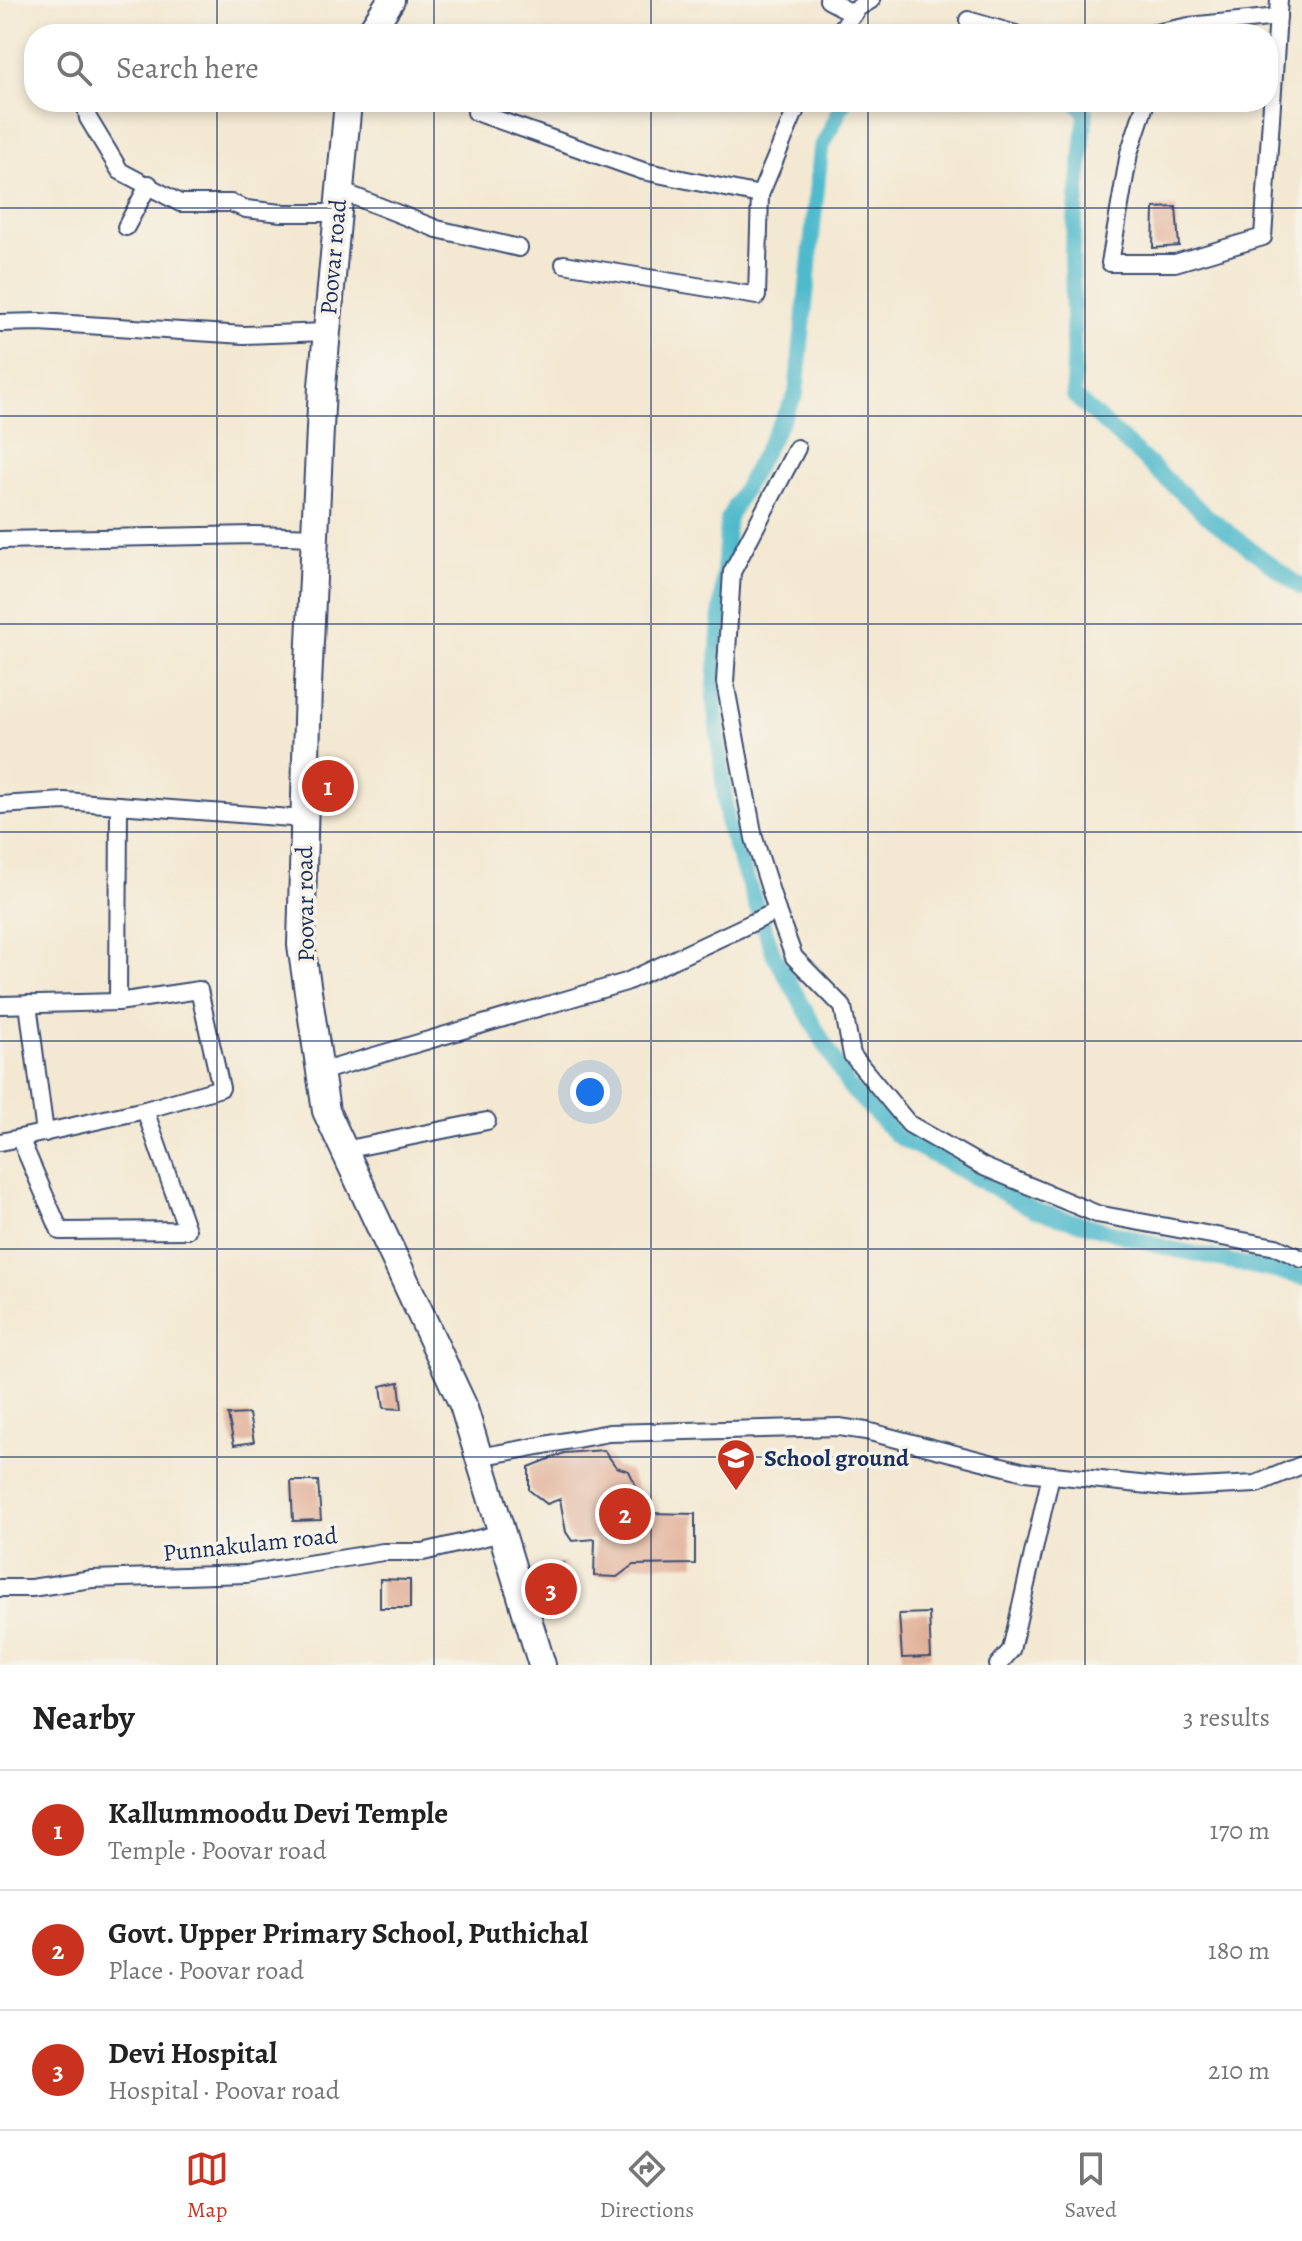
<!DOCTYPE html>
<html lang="en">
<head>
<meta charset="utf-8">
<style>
  :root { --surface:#fff; --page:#f6f6f6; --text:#222; --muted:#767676; --line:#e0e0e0; --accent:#c8321e }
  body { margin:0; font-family:Alegreya,serif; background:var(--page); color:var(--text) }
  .you { position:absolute; left:590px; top:1092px; width:28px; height:28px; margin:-20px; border:6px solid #fff; border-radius:50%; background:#1a73e8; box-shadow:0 0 0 12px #1a73e833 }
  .badge { display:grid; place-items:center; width:52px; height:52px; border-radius:50%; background:var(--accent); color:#fff; font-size:26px; font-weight:700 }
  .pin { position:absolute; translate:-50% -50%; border:4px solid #fff; box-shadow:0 2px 8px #0006 }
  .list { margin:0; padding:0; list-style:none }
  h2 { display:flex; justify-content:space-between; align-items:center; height:104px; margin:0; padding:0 32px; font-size:34px }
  h2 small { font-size:26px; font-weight:400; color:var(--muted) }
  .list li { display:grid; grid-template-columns:52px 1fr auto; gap:24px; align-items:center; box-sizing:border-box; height:120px; padding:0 32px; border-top:2px solid var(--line) }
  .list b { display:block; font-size:30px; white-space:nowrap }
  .list p { margin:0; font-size:26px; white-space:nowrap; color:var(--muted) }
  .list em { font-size:26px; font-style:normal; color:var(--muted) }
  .icon { flex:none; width:44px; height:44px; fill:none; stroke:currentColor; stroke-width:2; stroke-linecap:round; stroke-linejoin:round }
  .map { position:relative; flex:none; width:1302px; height:1665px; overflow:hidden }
  .search { position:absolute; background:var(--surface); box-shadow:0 4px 12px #0003; left:24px; right:24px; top:24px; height:88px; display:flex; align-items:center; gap:20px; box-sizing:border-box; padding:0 28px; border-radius:32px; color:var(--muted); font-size:30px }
  .sheet { height:464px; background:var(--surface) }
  nav { display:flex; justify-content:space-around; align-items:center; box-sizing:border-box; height:112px; border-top:2px solid var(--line); background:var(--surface); font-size:22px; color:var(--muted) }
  nav a { display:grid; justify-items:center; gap:4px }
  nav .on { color:var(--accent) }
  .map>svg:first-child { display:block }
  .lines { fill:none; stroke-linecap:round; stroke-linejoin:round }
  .canal { stroke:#50bacc; stroke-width:16 }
  .building { fill:#e0af97 }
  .street-casing { stroke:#3b4b6f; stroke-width:20 }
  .primary-casing { stroke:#3b4b6f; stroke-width:30 }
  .street { stroke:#fff; stroke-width:16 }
  .primary { stroke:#fff; stroke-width:26 }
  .grid { fill:none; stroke:#1b2f5e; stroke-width:2; stroke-opacity:0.55 }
  .labels { text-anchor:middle; stroke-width:7; stroke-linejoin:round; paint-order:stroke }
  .street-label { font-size:24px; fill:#1b2f5e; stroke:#f7f3e8 }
  .poi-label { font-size:24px; font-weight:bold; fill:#1b2f5e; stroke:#f7f3e8; text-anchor:start }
</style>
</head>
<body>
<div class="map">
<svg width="1302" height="1665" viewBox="0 0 1302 1665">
  <rect width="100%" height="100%" fill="#f7f3e8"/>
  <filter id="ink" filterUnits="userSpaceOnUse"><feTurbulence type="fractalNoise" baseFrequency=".0125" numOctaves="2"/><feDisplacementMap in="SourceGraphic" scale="16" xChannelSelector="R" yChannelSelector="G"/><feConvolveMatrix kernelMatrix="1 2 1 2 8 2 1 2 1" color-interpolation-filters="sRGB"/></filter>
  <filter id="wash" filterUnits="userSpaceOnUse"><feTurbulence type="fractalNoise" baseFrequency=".006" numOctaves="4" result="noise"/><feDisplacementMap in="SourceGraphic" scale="32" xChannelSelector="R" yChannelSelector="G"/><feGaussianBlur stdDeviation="1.8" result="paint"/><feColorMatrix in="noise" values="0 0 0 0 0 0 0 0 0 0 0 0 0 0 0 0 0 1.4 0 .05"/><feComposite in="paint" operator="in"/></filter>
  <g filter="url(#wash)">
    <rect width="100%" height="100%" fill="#f3e8d2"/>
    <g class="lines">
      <g class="canal">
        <polyline points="844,102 821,149 796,394 728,519 714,698 728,827 774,955 849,1087 897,1136 1034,1210 1168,1248 1302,1277"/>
        <polyline points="1076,102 1086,113 1072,249 1074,396 1207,516 1302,588"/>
      </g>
    </g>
    <g id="blocks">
      <g class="building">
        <polygon points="1176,207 1179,246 1153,248 1154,208"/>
        <polygon points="399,1382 402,1409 384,1408 381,1386"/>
        <polygon points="249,1414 254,1442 234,1445 228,1415"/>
        <polygon points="604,1450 616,1467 629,1471 649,1513 695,1514 695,1564 633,1565 617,1577 594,1576 595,1539 572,1541 566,1532 560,1499 547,1504 529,1490 529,1467 564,1453"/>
        <polygon points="291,1481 318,1481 321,1520 293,1521"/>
        <polygon points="564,1563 570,1596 540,1602 533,1570"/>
        <polygon points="380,1579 410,1580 410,1608 380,1608"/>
        <polygon points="929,1613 931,1657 902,1658 899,1614"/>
      </g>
    </g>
  </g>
  <g filter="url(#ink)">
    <use href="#blocks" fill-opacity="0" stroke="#3b4b6f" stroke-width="2"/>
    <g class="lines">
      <defs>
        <g id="street">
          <polyline points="828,0 854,14"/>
          <polyline points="968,20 1016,34"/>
          <polyline points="837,34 859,7 871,0"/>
          <polyline points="1150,34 1189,26 1278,17"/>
          <polyline points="85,102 88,118 120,171 180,203 231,203 246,209 281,213 336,213"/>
          <polyline points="1146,102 1129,153 1110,263 1175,263 1263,237 1279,0"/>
          <polyline points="476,112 643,171 760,195"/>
          <polyline points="338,190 437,229 519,248"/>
          <polyline points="126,227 149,184"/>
          <polyline points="564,264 757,296 760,195 799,102"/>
          <polyline points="0,323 39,322 244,335 326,332"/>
          <polyline points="797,448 732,572 725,682 754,838 777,911 794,957 843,1007 852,1055 909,1124 984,1167 1097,1214 1276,1247 1302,1259"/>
          <polyline points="0,540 255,535 315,537"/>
          <polyline points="0,805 65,801 304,819"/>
          <polyline points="118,1002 119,805"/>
          <polyline points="28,1004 45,1133"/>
          <polyline points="0,1005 118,1002 199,990 221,1088 145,1110 187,1230 60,1231 20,1138 0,1142"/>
          <polyline points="320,1072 626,982 777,911"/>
          <polyline points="20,1138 145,1110"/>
          <polyline points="344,1150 487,1121"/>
          <polyline points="479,1457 609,1433 839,1427 866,1431 1025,1472 1177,1488 1256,1484 1302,1465"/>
          <polyline points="0,1588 31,1588 92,1579 246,1574 383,1552 423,1552 502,1533"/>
          <polyline points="998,1665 1011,1650 1051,1475"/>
        </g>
        <g id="primary">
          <polyline points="369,34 391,0"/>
          <polyline points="348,102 322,386 308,685 301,945 326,1111 463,1405 542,1665"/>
        </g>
      </defs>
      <use href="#street" class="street-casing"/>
      <use href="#primary" class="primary-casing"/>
      <use href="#street" class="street"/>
      <use href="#primary" class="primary"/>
    </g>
  </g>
  <path class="grid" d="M217,0V34M434,0V34M651,0V34M868,0V34M1085,0V34M217,102V1665M434,102V1665M651,102V1665M868,102V1665M1085,102V1665M0,208H1302M0,416H1302M0,624H1302M0,832H1302M0,1041H1302M0,1249H1302M0,1457H1302"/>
  <defs>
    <symbol id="school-pin" viewBox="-11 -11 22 30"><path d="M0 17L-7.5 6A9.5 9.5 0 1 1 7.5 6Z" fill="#c8321e" stroke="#f7f3e8"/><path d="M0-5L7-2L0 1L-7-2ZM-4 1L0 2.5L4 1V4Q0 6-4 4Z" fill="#fff"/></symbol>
  </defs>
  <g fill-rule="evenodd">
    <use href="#school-pin" x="714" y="1436" width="44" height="60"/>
  </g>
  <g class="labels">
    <g class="street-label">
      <text transform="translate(333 257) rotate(-85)" y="8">Poovar road</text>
      <text transform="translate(305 904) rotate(-91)" y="8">Poovar road</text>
      <text transform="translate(250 1544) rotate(-6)" y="8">Punnakulam road</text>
    </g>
    <g class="poi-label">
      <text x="764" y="1466">School ground</text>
    </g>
  </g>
</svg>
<div class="you"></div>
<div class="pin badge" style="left:328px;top:786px">1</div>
<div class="pin badge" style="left:625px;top:1514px">2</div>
<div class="pin badge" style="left:551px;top:1589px">3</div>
<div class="search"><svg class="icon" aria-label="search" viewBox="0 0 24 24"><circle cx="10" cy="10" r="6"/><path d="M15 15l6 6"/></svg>Search here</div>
</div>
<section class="sheet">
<h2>Nearby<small>3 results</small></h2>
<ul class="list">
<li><span class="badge">1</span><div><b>Kallummoodu Devi Temple</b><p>Temple · Poovar road</p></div><em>170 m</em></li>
<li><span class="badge">2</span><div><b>Govt. Upper Primary School, Puthichal</b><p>Place · Poovar road</p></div><em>180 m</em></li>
<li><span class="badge">3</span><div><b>Devi Hospital</b><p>Hospital · Poovar road</p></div><em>210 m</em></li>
</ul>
</section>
<nav>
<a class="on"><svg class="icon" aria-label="map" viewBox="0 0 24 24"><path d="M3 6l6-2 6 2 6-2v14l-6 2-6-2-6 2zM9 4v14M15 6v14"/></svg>Map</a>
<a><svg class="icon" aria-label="directions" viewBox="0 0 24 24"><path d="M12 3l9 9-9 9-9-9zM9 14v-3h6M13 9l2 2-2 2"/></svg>Directions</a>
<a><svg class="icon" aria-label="saved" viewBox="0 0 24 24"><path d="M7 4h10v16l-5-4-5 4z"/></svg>Saved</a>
</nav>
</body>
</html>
